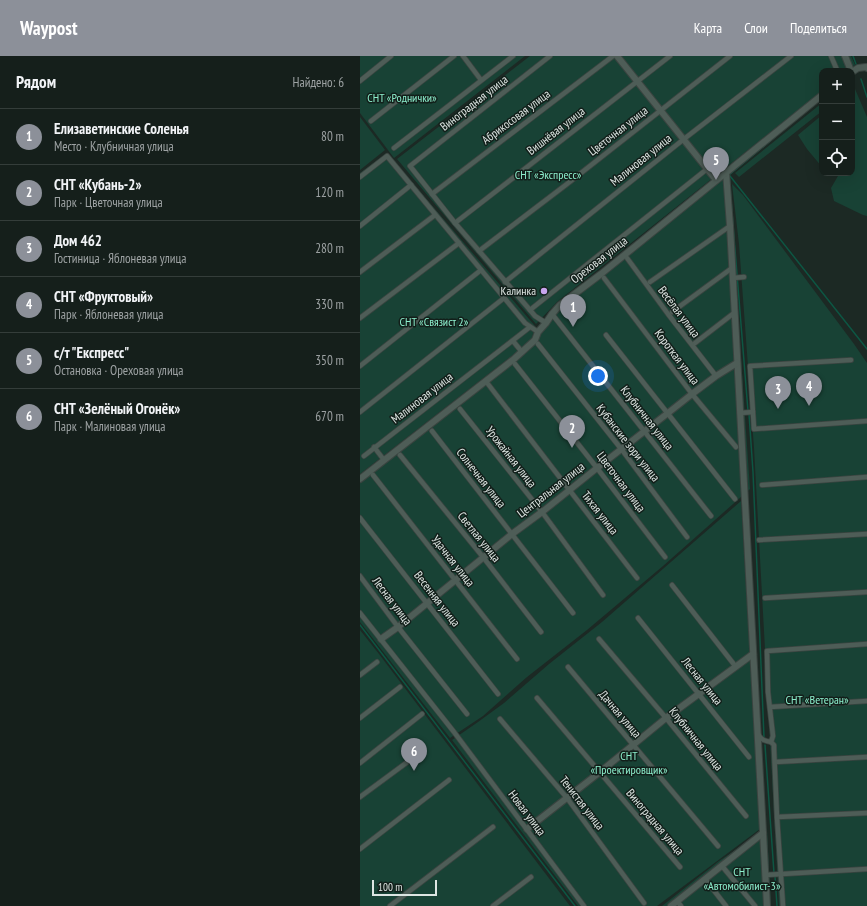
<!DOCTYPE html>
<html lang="ru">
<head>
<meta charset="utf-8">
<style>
  :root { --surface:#151f1b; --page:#222c28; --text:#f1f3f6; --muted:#9da2a3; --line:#343d3a; --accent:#8c9099 }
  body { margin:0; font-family:"PT Sans Narrow",sans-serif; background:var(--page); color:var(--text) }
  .controls { position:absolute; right:12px; top:12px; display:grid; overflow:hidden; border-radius:8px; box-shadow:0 4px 16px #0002 }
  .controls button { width:36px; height:36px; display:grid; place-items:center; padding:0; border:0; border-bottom:1px solid var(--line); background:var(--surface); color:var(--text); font:20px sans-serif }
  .scale { position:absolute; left:12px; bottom:10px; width:65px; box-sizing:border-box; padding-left:4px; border:2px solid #dde5e2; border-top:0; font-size:11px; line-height:14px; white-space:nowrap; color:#dde5e2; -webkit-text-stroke:3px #121f1a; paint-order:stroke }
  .you { position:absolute; left:238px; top:320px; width:14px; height:14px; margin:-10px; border:3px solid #fff; border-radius:50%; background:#1a73e8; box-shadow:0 0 0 6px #1a73e833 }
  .badge { display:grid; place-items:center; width:26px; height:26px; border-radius:50%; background:var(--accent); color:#fff; font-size:13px; font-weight:700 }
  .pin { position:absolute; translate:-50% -33px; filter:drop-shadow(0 1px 2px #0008) }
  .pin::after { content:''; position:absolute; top:21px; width:14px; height:12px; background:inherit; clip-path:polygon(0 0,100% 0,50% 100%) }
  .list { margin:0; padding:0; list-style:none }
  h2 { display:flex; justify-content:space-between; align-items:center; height:52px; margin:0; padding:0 16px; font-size:17px }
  h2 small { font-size:13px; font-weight:400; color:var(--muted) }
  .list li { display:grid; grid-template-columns:26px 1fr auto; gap:12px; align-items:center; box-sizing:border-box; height:56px; padding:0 16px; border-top:1px solid var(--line) }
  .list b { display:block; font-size:15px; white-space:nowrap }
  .list p { margin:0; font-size:13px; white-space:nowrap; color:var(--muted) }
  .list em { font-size:13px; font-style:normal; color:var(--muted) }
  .icon { flex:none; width:22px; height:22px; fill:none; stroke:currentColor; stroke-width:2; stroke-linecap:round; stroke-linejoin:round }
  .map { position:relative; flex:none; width:507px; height:850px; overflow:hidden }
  header { display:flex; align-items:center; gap:24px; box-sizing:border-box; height:56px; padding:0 20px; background:var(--accent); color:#fff }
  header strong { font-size:19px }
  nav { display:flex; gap:22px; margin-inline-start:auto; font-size:14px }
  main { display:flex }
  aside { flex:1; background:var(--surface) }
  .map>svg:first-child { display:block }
  .green { fill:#184235 }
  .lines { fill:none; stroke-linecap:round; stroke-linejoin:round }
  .stream { stroke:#0d5643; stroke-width:1.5 }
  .minor-casing { stroke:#3a4440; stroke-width:6 }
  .tertiary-casing { stroke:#3a4440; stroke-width:8 }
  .minor { stroke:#4e5d57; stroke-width:4.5 }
  .tertiary { stroke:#4e5d57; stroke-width:6 }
  .poi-dot { fill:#c9a5ee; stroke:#121f1a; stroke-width:1.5 }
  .labels { text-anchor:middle; stroke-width:3; stroke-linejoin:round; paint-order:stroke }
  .park-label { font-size:12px; fill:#8ceecc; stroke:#121f1a }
  .street-label { font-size:12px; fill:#dde5e2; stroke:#121f1a }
  .poi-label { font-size:12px; fill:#dde5e2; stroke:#121f1a; text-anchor:end }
</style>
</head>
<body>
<header>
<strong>Waypost</strong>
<nav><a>Карта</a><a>Слои</a><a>Поделиться</a></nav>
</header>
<main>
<aside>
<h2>Рядом<small>Найдено: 6</small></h2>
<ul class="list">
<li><span class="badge">1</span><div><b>Елизаветинские Соленья</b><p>Место · Клубничная улица</p></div><em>80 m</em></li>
<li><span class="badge">2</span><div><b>СНТ «Кубань-2»</b><p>Парк · Цветочная улица</p></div><em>120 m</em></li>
<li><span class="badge">3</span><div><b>Дом 462</b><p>Гостиница · Яблоневая улица</p></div><em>280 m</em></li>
<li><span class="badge">4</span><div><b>СНТ «Фруктовый»</b><p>Парк · Яблоневая улица</p></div><em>330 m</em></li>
<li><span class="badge">5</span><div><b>с/т &quot;Експресс&quot;</b><p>Остановка · Ореховая улица</p></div><em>350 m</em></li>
<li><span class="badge">6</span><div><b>СНТ «Зелёный Огонёк»</b><p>Парк · Малиновая улица</p></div><em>670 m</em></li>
</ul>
</aside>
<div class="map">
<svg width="507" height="850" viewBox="0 0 507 850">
  <rect width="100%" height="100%" fill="#1c2924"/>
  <g class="green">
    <polygon points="0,0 165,0 34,102 0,57"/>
    <polygon points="170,0 491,0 495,9 488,15 462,15 462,35 197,246 176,268 37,103"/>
    <polygon points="495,33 507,61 507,160 503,159 474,145 471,132 478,120 472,117 492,117 492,35"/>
    <polygon points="462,47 462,55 379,121 375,117"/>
    <polygon points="462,59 462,111 447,93 438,79"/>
    <polygon points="0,61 25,94 0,114"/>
    <polygon points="27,97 175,270 171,285 0,418 0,117"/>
    <polygon points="368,112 390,433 303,510 227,574 167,621 123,660 90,682 0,566 0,421 174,284 178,271 193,254 205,243"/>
    <polygon points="372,128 383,139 494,288 507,307 507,850 419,850 394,392 379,188"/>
    <polygon points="381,445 400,773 297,850 218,850 92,684 118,666 144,647 189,608 242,566"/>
    <polygon points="0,574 19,598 210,850 0,850"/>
    <polygon points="407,773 411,850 302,850 359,805"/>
  </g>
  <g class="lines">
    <g class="stream">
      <polyline points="493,0 496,8"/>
      <polyline points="501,23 507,41"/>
      <polyline points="370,120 507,293"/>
      <polyline points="388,355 369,119 415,81"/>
      <polyline points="389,358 393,416 404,681"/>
      <polyline points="0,569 215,850"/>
      <polyline points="405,689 414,817"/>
      <polyline points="415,820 417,850"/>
    </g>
    <defs>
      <g id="minor">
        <polyline points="103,0 121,24"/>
        <polyline points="471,0 477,14 476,15"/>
        <polyline points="0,25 31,0"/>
        <polyline points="11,65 94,0"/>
        <polyline points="34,92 153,0"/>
        <polyline points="0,121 27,100 165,267 178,276"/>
        <polyline points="72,138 253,0"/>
        <polyline points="95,167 310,0"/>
        <polyline points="0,170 51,129"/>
        <polyline points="119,195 207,128 370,0"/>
        <polyline points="267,202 308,258 356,320"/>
        <polyline points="0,216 75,159"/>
        <polyline points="244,222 332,338 376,391"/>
        <polyline points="373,222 384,221"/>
        <polyline points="145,226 324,83 431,0"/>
        <polyline points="290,226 370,170"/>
        <polyline points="170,254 347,113"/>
        <polyline points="312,256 372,212"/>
        <polyline points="192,258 351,460"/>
        <polyline points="0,262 99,187"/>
        <polyline points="186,267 175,260 170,254 95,167 50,110 190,0"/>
        <polyline points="246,279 375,443"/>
        <polyline points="153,285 162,296"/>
        <polyline points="335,287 374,257"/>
        <polyline points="178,288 262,394 327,481"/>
        <polyline points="491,304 390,310 394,373 507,365"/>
        <polyline points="155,308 237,412 305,501"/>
        <polyline points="0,310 121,214"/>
        <polyline points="128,328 277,522"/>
        <polyline points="100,353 182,456 243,539"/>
        <polyline points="0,356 144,242"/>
        <polyline points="380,357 393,356"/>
        <polyline points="72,375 213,557"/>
        <polyline points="14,391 24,404"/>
        <polyline points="40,399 123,501 181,576"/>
        <polyline points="4,400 170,271"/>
        <polyline points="13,419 157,603"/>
        <polyline points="402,429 507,421"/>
        <polyline points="0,462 138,638"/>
        <polyline points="399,484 507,478"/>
        <polyline points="0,520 38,571 107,658"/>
        <polyline points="312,529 376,611"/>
        <polyline points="405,542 507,536"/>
        <polyline points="0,557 94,676 224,850"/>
        <polyline points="278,562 389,701"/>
        <polyline points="239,583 306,662 386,760"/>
        <polyline points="208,611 358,790"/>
        <polyline points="0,619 17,606"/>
        <polyline points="177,642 320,811"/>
        <polyline points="410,651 507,645"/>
        <polyline points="0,662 40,631"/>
        <polyline points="140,663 207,742 284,847"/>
        <path d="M398,678C401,684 405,685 411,686"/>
        <polyline points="415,706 507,701"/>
        <polyline points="0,707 62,658"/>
        <polyline points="0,741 61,696"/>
        <polyline points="417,761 507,757"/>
        <polyline points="0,793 89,724"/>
        <polyline points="362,810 395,850"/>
        <polyline points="405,819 507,813"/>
        <polyline points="345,823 366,850"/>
        <polyline points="317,845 321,850"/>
        <polyline points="30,850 133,771"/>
        <polyline points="133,850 171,821"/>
        <polyline points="423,850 417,761 414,693 414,689 411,686 413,680 408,636 407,595 507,588"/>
      </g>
      <g id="tertiary">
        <polyline points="257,0 356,124"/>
        <polyline points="485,0 491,15"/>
        <polyline points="492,16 498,12 506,11 507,12"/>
        <polyline points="366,116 370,170 407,850"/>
        <polyline points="0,423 154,303 175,284 178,276 186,267 192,258 200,249 241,218 462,39"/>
        <polyline points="21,583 38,571 152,478 182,456 237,412 308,357 332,338 356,320 377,307"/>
        <polyline points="167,773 240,716 306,662 393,598"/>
        <polyline points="311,850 403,777"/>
      </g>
    </defs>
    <use href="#minor" class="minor-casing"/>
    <use href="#tertiary" class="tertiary-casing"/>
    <use href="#minor" class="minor"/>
    <use href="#tertiary" class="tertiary"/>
  </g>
  <circle class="poi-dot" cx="184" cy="235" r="4"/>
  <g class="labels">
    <g class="park-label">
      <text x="42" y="46">СНТ «Роднички»</text>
      <text x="188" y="123">СНТ «Экспресс»</text>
      <text x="74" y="270">СНТ «Связист 2»</text>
      <text x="457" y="648">СНТ «Ветеран»</text>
      <text x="269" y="704">СНТ<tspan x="269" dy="14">«Проектировщик»</tspan></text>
      <text x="382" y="820">СНТ<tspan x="382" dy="14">«Автомобилист-3»</tspan></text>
    </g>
    <g class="street-label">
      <text transform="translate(114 47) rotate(-38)" y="4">Виноградная улица</text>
      <text transform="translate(156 61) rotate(-37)" y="4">Абрикосовая улица</text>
      <text transform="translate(196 75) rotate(-38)" y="4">Вишнёвая улица</text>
      <text transform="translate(258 75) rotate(-38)" y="4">Цветочная улица</text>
      <text transform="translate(281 104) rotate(-39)" y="4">Малиновая улица</text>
      <text transform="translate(239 204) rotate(-38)" y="4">Ореховая улица</text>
      <text transform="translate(319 256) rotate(53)" y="4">Весёлая улица</text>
      <text transform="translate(317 301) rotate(53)" y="4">Короткая улица</text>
      <text transform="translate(62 342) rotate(-38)" y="4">Малиновая улица</text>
      <text transform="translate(287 362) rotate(52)" y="4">Клубничная улица</text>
      <text transform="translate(268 387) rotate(52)" y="4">Кубанские зори улица</text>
      <text transform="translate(151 401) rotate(52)" y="4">Урожайная улица</text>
      <text transform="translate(121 422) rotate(52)" y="4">Солнечная улица</text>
      <text transform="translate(261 426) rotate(53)" y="4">Цветочная улица</text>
      <text transform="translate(191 434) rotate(-38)" y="4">Центральная улица</text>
      <text transform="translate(240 457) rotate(52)" y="4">Тихая улица</text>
      <text transform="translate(119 481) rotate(51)" y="4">Светлая улица</text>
      <text transform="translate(93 505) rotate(52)" y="4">Удачная улица</text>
      <text transform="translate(77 543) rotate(52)" y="4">Весенняя улица</text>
      <text transform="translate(32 545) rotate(53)" y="4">Лесная улица</text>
      <text transform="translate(342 625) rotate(51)" y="4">Лесная улица</text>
      <text transform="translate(260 658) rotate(50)" y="4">Дачная улица</text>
      <text transform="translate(336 683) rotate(51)" y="4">Клубничная улица</text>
      <text transform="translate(222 747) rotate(52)" y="4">Тенистая улица</text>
      <text transform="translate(167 757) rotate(53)" y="4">Новая улица</text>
      <text transform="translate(295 766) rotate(50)" y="4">Виноградная улица</text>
    </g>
    <g class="poi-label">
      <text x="176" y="239">Калинка</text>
    </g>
  </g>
</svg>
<div class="controls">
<button>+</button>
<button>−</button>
<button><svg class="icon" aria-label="locate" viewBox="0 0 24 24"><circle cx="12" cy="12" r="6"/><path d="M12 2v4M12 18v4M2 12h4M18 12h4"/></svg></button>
</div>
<div class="scale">100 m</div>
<div class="you"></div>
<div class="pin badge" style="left:213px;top:271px">1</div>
<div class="pin badge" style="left:212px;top:392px">2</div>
<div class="pin badge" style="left:418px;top:353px">3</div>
<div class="pin badge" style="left:449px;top:350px">4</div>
<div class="pin badge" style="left:356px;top:124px">5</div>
<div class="pin badge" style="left:54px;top:715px">6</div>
</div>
</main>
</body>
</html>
